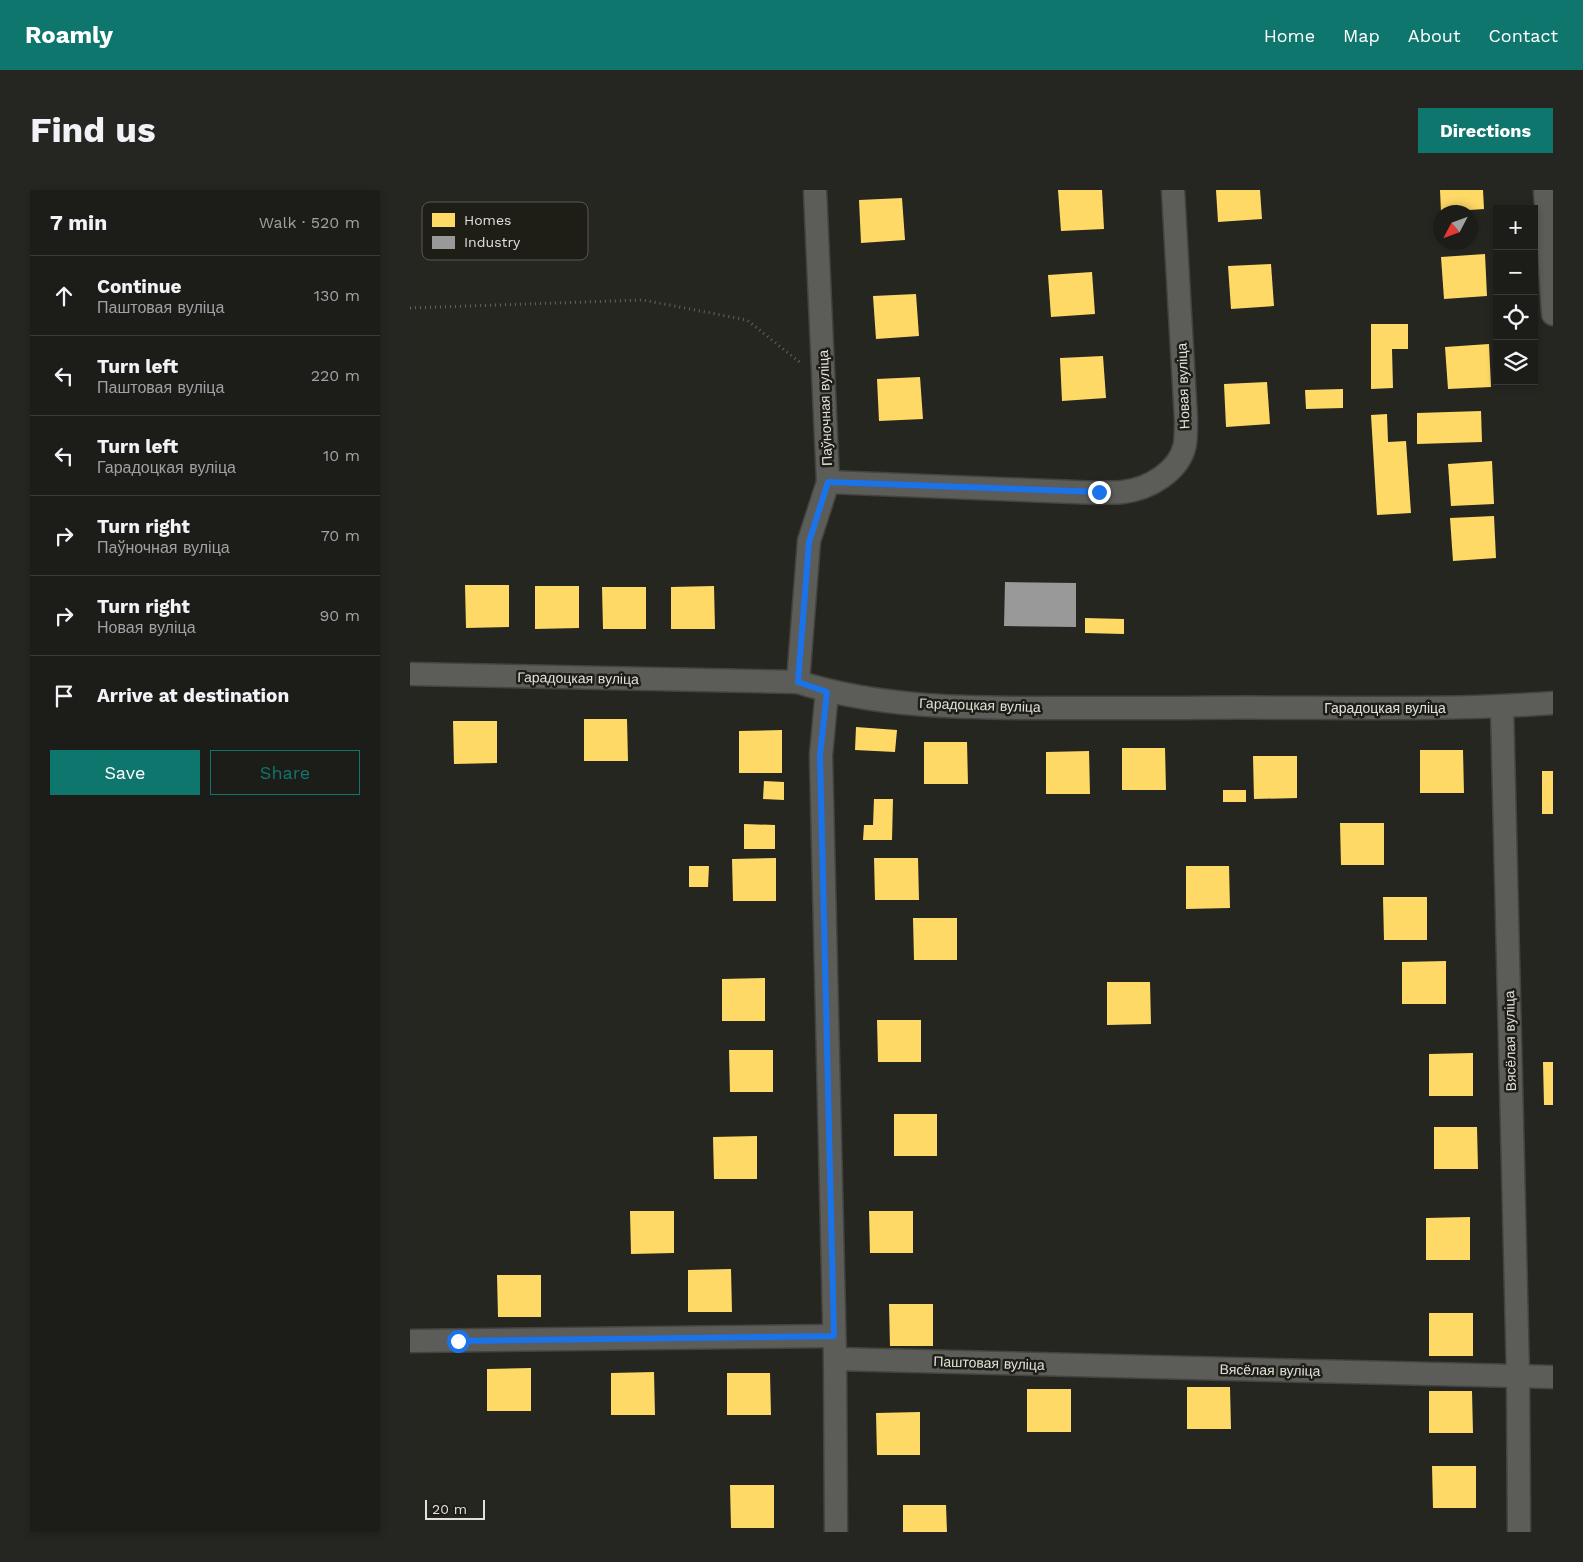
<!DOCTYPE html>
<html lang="en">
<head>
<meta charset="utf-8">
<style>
  :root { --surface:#1c1c19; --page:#252522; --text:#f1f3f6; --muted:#a0a1a2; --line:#3a3a38; --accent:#0f766e }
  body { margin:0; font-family:"Work Sans",sans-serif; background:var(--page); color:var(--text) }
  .controls { position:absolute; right:15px; top:15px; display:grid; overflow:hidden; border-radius:0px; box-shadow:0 2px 8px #0003 }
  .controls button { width:45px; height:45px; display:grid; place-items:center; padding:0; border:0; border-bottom:1px solid var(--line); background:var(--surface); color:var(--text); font:25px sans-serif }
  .compass { position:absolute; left:1023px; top:15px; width:45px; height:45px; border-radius:50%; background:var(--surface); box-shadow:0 2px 8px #0003; rotate:229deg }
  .scale { position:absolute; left:15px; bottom:12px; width:60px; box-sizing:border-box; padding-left:5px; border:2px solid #e1e1dc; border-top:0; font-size:14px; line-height:18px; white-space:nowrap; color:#e1e1dc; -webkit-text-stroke:4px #1e1d16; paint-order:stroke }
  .stop { position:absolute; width:15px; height:15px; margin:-11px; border:4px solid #1a73e8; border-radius:50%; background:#fff }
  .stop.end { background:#1a73e8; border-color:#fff; box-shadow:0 1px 5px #0008 }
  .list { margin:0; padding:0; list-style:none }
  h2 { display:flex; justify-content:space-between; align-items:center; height:65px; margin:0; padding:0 20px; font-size:21px }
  h2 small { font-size:16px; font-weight:400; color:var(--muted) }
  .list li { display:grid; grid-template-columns:32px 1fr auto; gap:15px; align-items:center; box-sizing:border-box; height:80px; padding:0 20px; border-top:1px solid var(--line) }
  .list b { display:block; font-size:19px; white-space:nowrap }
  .list p { margin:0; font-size:16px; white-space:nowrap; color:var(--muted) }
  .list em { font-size:16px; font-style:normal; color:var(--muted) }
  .actions { display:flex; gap:10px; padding:15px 20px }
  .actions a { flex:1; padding:11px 0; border:1px solid var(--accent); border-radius:0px; text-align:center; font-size:18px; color:var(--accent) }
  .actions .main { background:var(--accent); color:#fff }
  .icon { flex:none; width:28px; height:28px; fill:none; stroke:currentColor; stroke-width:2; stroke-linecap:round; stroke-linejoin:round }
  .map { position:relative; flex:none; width:1143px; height:1342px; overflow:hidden; border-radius:0px }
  header { display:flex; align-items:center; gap:30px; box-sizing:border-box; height:70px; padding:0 25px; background:var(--accent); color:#fff }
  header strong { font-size:24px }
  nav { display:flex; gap:28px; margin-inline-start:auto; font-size:18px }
  .intro { display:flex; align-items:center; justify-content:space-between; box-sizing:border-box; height:120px; padding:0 30px }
  h1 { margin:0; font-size:35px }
  .button { padding:12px 22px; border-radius:0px; background:var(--accent); color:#fff; font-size:18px; font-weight:700 }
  main { display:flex; gap:30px; padding:0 30px }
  aside { flex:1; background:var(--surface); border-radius:0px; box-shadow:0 2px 8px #0003 }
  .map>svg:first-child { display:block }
  .homes { fill:#ffd966 }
  .industry { fill:#999 }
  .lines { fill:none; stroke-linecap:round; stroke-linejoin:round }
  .minor-casing { stroke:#434340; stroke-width:25 }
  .path { stroke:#636362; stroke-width:3; stroke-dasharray:1 4; stroke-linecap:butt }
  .minor { stroke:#5c5c59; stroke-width:22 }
  .route { stroke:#1a73e8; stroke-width:6 }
  .labels { text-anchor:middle; stroke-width:5; stroke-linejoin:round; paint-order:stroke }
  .street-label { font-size:14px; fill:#e1e1dc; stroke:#1e1d16 }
  .key { fill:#1e1d16; stroke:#585851; stroke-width:1 }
  .key-label { font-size:14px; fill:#e1e1dc }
</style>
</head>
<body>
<header>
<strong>Roamly</strong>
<nav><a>Home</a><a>Map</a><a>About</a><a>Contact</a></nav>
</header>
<div class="intro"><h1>Find us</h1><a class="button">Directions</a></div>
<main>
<aside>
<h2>7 min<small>Walk · 520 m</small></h2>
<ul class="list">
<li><svg class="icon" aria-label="ahead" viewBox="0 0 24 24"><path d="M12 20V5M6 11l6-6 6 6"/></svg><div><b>Continue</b><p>Паштовая вуліца</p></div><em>130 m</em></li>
<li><svg class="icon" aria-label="left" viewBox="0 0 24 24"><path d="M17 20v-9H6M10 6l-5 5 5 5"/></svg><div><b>Turn left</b><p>Паштовая вуліца</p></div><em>220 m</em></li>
<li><svg class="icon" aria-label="left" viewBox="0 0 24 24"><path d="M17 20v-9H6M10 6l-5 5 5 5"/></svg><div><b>Turn left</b><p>Гарадоцкая вуліца</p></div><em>10 m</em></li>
<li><svg class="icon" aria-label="right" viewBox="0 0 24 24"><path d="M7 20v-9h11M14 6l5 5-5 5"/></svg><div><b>Turn right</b><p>Паўночная вуліца</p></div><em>70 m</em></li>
<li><svg class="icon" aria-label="right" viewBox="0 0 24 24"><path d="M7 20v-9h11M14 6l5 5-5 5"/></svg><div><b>Turn right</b><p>Новая вуліца</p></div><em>90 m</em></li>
<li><svg class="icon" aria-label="arrive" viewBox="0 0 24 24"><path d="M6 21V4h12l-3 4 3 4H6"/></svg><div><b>Arrive at destination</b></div></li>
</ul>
<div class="actions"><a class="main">Save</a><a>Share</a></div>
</aside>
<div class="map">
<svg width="1143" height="1342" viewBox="0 0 1143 1342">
  <rect width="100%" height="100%" fill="#262621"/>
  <g class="homes">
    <polygon points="648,0 692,0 694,39 651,41"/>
    <polygon points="806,0 850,0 852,29 808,32"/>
    <polygon points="1030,0 1073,0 1074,19 1031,22"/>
    <polygon points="492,8 495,50 451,53 449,10"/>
    <polygon points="1075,64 1077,106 1034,109 1031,67"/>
    <polygon points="861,74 864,116 821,119 818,76"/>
    <polygon points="682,82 685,124 641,127 638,85"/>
    <polygon points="506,104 509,146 466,149 463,106"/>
    <polygon points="961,134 998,134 998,159 982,159 983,198 961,199"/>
    <polygon points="1079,154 1081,197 1038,199 1035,157"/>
    <polygon points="693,166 696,208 652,211 650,168"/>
    <polygon points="510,187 513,229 469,231 467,189"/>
    <polygon points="857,192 860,234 816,237 814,194"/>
    <polygon points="933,199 933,218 896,219 895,200"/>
    <polygon points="1071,221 1072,252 1007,254 1007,223"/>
    <polygon points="977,224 978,252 996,251 1001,323 967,325 961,225"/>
    <polygon points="1082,271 1084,314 1041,316 1038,274"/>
    <polygon points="1084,326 1086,368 1043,371 1040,328"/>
    <polygon points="55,395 99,395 99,437 56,438"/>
    <polygon points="125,396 169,396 169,438 125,439"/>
    <polygon points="304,396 305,439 261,439 261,397"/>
    <polygon points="192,397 236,397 236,439 193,439"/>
    <polygon points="675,428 714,429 714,444 675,443"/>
    <polygon points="174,529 217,529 218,571 174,571"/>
    <polygon points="43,531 87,531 87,573 44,574"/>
    <polygon points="446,537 487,540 485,562 445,560"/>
    <polygon points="372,540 372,583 329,583 329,541"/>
    <polygon points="514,552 557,552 558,594 514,594"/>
    <polygon points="712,558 755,558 756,600 712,600"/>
    <polygon points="1010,560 1053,560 1054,603 1010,603"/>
    <polygon points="679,561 680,604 636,604 636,562"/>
    <polygon points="843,566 887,566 887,608 844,609"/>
    <rect x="1132" y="581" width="11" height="43"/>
    <polygon points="354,591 374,592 374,610 353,609"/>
    <rect x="813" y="600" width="23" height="12"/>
    <polygon points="464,609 483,609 482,650 453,650 454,635 463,635"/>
    <polygon points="930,633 974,633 974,675 931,675"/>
    <polygon points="334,634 365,635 365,659 334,659"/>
    <polygon points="366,668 366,711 323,711 322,669"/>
    <polygon points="464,668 508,668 509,710 465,710"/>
    <polygon points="279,676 299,676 298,697 279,697"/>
    <polygon points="776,676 819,676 820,718 776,719"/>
    <polygon points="973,707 1017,707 1017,750 974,750"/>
    <polygon points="503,728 547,728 547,770 504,770"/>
    <polygon points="1036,771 1036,814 992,814 992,772"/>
    <polygon points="355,788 355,831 312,831 312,789"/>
    <polygon points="697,792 740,792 741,834 697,835"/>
    <polygon points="467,830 511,830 511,872 468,872"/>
    <polygon points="319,860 363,860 363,902 320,902"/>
    <polygon points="1063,863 1063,906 1019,906 1019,864"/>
    <polygon points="1133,872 1143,872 1143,915 1134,915"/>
    <rect x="484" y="924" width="43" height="42"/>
    <polygon points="1024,937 1067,937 1068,979 1024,979"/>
    <polygon points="347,946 347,989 304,989 303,947"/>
    <polygon points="220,1021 264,1021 264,1063 221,1064"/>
    <polygon points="459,1021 503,1021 503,1063 460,1063"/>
    <polygon points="1060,1027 1060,1070 1016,1070 1016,1028"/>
    <polygon points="321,1079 322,1122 278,1122 278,1080"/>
    <polygon points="87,1085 131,1085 131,1127 88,1127"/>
    <polygon points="479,1114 523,1114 523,1156 480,1156"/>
    <rect x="1019" y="1123" width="44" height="43"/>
    <polygon points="121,1178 121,1221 77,1221 77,1179"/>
    <polygon points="244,1182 245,1225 201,1225 201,1183"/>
    <polygon points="317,1183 360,1183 361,1225 317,1225"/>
    <polygon points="777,1197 820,1197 821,1239 777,1239"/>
    <rect x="617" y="1199" width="44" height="43"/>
    <polygon points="1019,1201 1062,1201 1063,1243 1019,1243"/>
    <polygon points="510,1222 510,1265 467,1265 466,1223"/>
    <polygon points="1022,1276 1066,1276 1066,1318 1023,1318"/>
    <polygon points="320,1295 364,1295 364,1338 321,1338"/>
    <polygon points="493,1315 536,1315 537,1342 493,1342"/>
  </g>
  <polygon class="industry" points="595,392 666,393 666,437 594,436"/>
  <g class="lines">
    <defs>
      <g id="minor">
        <polyline points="1135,0 1143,124"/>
        <path d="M418,292L689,303C697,302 705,303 713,302C739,299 770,281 775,254C776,246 776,238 776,230L763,0"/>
        <path d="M0,484L388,492C466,517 551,518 633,518C681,518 729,518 778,518C899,516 1022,522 1143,513"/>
        <polyline points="388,492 399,351 418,292 405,0"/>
        <polyline points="417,501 411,565 425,1169 426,1342"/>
        <polyline points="1092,517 1108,1186 1109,1342"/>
        <polyline points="0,1151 423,1146"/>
        <polyline points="425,1169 1143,1187"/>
      </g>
    </defs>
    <use href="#minor" class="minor-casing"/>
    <polyline class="path" points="0,118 233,110 337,130 392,174"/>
    <use href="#minor" class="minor"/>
  </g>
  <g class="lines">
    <polyline class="route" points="48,1151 424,1146 410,565 417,502 388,492 399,352 418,292 689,302"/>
  </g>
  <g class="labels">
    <g class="street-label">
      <text transform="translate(773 196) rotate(-92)" y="5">Новая вуліца</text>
      <text transform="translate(415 218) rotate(-92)" y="5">Паўночная вуліца</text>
      <text transform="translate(168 488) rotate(1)" y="5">Гарадоцкая вуліца</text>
      <text transform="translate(570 515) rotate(2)" y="5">Гарадоцкая вуліца</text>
      <text x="975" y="523">Гарадоцкая вуліца</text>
      <text transform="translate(1100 851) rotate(-91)" y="5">Вясёлая вуліца</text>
      <text transform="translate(579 1173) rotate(2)" y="5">Паштовая вуліца</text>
      <text transform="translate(860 1180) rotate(1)" y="5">Вясёлая вуліца</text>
    </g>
  </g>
  <rect x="12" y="12" width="166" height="58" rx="8" class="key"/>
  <rect x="22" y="23" width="23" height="14" fill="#ffd966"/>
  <rect x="22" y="46" width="23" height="13" fill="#999"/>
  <g class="key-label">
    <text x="54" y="35">Homes</text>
    <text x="54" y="57">Industry</text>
  </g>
</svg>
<div class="controls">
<button>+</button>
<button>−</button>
<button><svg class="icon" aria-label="locate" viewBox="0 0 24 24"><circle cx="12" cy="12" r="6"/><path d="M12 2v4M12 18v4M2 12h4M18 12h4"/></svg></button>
<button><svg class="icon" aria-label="layers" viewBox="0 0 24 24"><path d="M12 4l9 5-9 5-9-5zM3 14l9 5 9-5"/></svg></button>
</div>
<svg class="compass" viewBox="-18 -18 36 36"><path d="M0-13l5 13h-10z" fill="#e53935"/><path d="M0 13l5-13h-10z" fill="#a0a1a2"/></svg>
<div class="scale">20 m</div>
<div class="stop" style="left:48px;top:1151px"></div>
<div class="stop end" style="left:689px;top:302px"></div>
</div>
</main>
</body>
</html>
